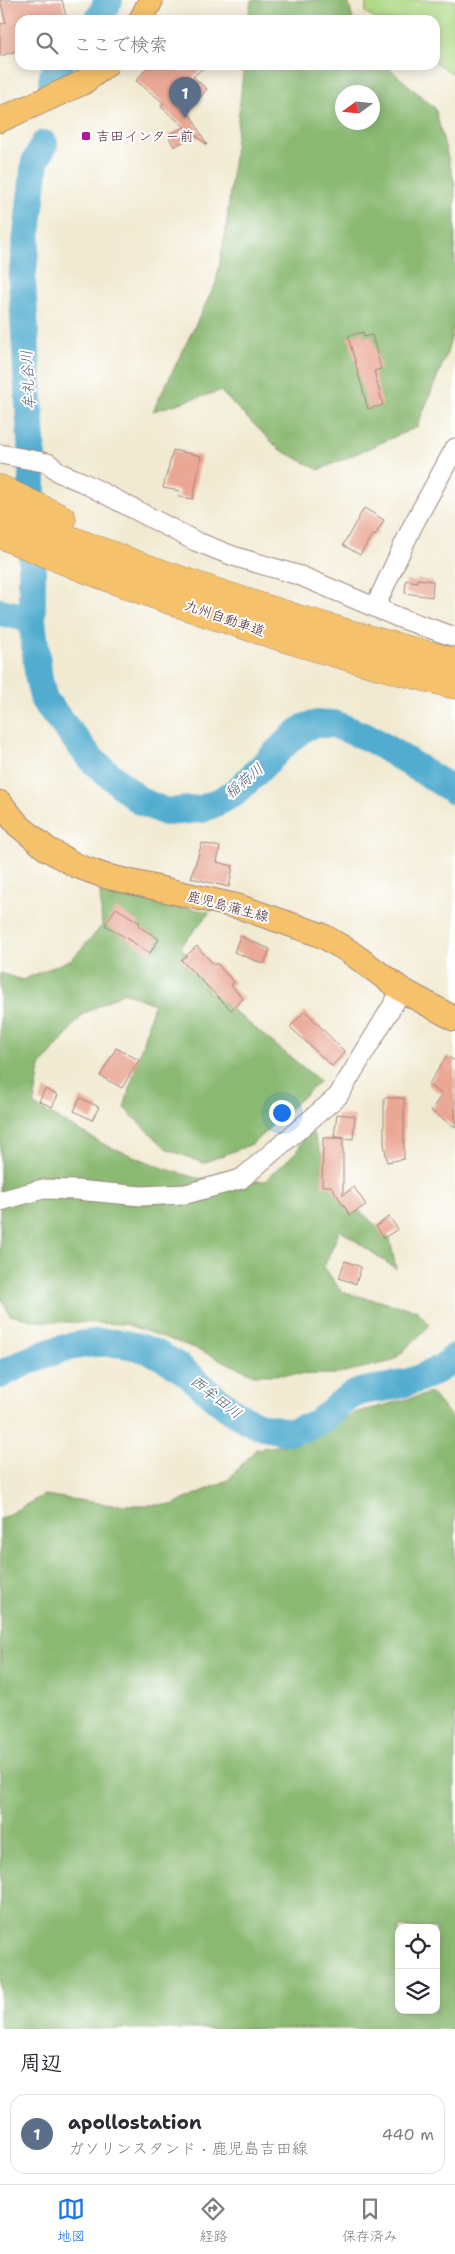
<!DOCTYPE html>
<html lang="ja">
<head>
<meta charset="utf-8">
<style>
  :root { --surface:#fff; --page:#f2f2f3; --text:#2b2b33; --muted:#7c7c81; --line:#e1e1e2; --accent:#1a73e8 }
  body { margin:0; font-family:"Shantell Sans","Klee One",sans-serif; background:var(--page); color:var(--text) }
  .controls { position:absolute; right:15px; bottom:15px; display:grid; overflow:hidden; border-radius:10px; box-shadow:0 2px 12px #0003 }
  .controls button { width:45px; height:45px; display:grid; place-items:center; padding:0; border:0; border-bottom:1px solid var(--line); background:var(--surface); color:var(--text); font:25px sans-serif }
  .compass { position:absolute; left:335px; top:85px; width:45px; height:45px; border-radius:50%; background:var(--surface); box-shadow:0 2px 12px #0003; rotate:255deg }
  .you { position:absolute; left:281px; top:1112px; width:18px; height:18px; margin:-12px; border:4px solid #fff; border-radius:50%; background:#1a73e8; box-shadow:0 0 0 8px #1a73e833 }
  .badge { display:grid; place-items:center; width:32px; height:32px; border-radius:50%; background:var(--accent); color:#fff; font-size:16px; font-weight:700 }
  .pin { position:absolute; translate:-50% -41px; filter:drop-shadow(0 1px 2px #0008) }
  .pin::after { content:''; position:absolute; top:26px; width:18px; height:15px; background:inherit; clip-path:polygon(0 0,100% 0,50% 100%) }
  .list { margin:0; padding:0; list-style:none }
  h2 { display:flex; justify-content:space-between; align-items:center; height:65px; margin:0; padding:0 20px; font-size:21px }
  h2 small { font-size:16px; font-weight:400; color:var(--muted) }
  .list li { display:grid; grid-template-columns:32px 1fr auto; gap:15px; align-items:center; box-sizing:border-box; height:80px; margin:0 10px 10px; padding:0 10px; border:1px solid var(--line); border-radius:15px }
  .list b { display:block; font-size:19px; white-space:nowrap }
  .list p { margin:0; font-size:16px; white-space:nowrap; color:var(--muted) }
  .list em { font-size:16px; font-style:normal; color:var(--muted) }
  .icon { flex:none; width:28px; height:28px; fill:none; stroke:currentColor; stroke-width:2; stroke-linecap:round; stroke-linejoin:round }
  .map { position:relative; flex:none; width:455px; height:2029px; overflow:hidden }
  .search { position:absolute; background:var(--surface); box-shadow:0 2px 12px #0003; left:15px; right:15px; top:15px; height:55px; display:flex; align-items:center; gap:12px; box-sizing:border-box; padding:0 18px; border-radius:15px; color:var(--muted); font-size:19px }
  .sheet { height:155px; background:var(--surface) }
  nav { display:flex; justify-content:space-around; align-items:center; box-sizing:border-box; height:70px; border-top:1px solid var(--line); background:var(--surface); font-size:14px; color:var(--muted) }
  nav a { display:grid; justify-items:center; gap:2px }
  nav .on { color:var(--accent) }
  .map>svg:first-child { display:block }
  .green { fill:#aed985; stroke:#7c7c58 }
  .forest { fill:#8ab972; stroke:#6a6c4e; fill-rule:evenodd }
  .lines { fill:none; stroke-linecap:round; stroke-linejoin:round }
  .river { stroke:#51accf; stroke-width:28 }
  .building { fill:#e9a794 }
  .minor-casing { stroke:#9e847e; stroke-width:21 }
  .major-casing { stroke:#9e847e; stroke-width:26 }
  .highway-casing { stroke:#9e847e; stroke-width:29 }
  .minor { stroke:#fff; stroke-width:19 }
  .major { stroke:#f5c16b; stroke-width:24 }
  .highway { stroke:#f5c16b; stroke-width:28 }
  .poi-dot { fill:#b5179e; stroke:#fff; stroke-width:2 }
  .labels { text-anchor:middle; stroke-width:4; stroke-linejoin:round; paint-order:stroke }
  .poi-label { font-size:14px; fill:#4a1f2b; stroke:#fff; text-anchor:start }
  .street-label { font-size:14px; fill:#4a1f2b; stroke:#fff }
  .water-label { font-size:15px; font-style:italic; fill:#4d5e75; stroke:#fff }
</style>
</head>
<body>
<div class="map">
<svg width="455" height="2029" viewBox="0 0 455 2029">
  <rect width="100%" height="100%" fill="#fff"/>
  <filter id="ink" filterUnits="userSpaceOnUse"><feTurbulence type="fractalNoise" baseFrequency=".02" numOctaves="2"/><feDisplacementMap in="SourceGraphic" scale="10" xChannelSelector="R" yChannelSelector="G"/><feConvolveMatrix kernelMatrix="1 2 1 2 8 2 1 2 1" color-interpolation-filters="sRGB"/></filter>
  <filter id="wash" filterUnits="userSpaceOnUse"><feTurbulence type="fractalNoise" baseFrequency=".0096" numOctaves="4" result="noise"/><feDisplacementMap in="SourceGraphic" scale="20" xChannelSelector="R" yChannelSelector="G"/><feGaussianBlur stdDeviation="1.12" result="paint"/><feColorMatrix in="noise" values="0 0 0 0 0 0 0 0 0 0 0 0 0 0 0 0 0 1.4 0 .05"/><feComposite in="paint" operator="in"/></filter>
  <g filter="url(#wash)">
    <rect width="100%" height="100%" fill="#f1ead2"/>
    <polygon class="green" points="367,0 455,0 455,70 451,73 435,62 435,20 376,20 365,12"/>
    <g class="forest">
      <polygon points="251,0 348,0 353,20 248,20"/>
      <path d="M244,65H385L435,108L455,185V324L447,353L417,427L319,470L279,449L220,391L153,411L216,283L226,229ZM342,92H372V122H342Z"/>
      <polygon points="100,893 210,912 181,946 209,991 320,1081 252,1144 203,1163 167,1149 124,1108 154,1004 124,992 82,1015 40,1067 34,1105 105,1145 166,1169 197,1178 265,1181 297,1151 310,1127 337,1189 390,1239 396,1269 340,1230 324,1267 342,1292 416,1310 430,1325 393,1361 336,1374 254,1375 195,1348 125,1324 37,1321 10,1315 0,1295 0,973 22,980 72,959 102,926"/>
      <path d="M431,1393L455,1421V2029H0V1519L44,1495L112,1505H172L228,1480L256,1449L309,1441L354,1413ZM399,1928H436V2010H399Z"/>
    </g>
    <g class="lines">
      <g class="river">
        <polyline points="98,20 109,0"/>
        <polyline points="52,81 53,76 60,65"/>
        <polyline points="44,144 35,162 22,280 32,459 32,619 39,680 44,700 92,760 140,801 166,812 202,809 220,801 237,791 291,738 305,727 317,724 334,724 371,739 455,791"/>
        <polyline points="0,612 32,619"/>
        <path d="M0,1375C52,1346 114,1327 168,1360C206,1383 231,1424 278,1430C283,1431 288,1432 293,1431C301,1429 314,1425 321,1420C333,1411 342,1399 357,1393C370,1388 385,1389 398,1385C418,1380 440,1371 455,1357"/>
      </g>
    </g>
    <g id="blocks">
      <g class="building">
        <polygon points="0,0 62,0 67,20 20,20 20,50 0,56 0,24 6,23"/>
        <polygon points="149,65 206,65 193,77 207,89 189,112 207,145 195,135 174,147 168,135 185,127 161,107 164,103 136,81"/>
        <polygon points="363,332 364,337 372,335 381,369 374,371 383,405 368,409 348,336"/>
        <polygon points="173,450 201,456 193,499 179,497 180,491 163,488"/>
        <polygon points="364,508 384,520 375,536 372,535 360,555 343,545"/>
        <polygon points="417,579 433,581 432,597 405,593 406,580 417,582"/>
        <polygon points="202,843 220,847 217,862 233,866 229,887 191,878"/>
        <polygon points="116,908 140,923 138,926 159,939 150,953 105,925"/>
        <polygon points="240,936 270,949 264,964 234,952"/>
        <polygon points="197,946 214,965 216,963 234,982 231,985 243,999 231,1010 181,960"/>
        <polygon points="305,1011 345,1052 332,1066 290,1027"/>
        <polygon points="116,1048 139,1060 122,1088 100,1076"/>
        <polygon points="447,1056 455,1061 455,1127 431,1111 442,1094 428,1085"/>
        <polygon points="45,1089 58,1095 52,1107 39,1101"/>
        <polygon points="80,1098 99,1107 92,1120 74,1111"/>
        <polygon points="384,1098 404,1098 404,1159 387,1162 384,1143"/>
        <polygon points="337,1114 355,1116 353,1139 343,1138 343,1195 354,1187 366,1205 350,1215 331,1186 322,1186 323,1138 343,1138 334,1137"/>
        <polygon points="389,1217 398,1229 384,1238 376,1226"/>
        <polygon points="345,1261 361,1267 356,1284 339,1278"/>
      </g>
    </g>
  </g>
  <g filter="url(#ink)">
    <use href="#blocks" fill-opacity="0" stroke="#9e847e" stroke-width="1"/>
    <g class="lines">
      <defs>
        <g id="minor">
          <polyline points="0,454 48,463 60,473 82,482 195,541 233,556 301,576 400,618 455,637"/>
          <polyline points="375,607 412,527 455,448"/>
          <polyline points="0,1201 43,1189 76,1190 141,1196 186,1194 241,1179 338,1096 402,990"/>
        </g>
        <g id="major">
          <polyline points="141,20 151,0"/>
          <polyline points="0,120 82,83 106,65"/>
          <polyline points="0,803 18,825 47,849 77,866 105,876 240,907 321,935 347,950 402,990 455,1019"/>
        </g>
        <g id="highway">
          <polyline points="0,489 62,519"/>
          <path d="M0,512C147,572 300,624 455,662"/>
          <path d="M0,534C147,597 300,647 455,685"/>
        </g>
      </defs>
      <use href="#minor" class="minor-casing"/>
      <use href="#major" class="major-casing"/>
      <use href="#highway" class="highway-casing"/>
      <use href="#minor" class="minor"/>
      <use href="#major" class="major"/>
      <use href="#highway" class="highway"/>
    </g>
  </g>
  <rect class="poi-dot" x="81" y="131" width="10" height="10" rx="2.5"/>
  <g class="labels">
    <g class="poi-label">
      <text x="96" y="141">吉田インター前</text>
    </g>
    <g class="street-label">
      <text transform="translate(225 618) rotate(19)" y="5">九州自動車道</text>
      <text transform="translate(228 906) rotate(15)" y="5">鹿児島蒲生線</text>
    </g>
    <g class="water-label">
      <text transform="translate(28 380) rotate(-93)" y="5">牟礼谷川</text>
      <text transform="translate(244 781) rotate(-40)" y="5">稲荷川</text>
      <text transform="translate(216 1397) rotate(38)" y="5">西牟田川</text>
    </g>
  </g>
</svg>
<div class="controls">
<button><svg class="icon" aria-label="locate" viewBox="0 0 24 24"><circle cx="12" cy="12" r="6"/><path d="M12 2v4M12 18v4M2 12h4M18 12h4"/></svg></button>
<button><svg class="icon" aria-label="layers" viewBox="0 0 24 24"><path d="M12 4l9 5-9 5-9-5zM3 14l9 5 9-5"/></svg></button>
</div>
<svg class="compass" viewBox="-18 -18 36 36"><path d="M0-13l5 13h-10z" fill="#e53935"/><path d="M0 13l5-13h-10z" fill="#7c7c81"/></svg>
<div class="you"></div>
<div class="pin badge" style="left:185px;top:118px;background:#5c6f8a">1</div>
<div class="search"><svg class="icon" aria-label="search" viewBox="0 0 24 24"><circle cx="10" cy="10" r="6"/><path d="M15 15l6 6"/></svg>ここで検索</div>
</div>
<section class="sheet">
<h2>周辺<small></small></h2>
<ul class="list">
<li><span class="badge" style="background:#5c6f8a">1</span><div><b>apollostation</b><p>ガソリンスタンド · 鹿児島吉田線</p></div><em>440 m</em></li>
</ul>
</section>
<nav>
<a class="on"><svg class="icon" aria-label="map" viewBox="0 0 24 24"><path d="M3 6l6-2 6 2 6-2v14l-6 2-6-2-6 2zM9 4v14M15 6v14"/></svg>地図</a>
<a><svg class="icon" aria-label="directions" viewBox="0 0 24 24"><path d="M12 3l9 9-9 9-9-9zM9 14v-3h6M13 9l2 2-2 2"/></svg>経路</a>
<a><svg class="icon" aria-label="saved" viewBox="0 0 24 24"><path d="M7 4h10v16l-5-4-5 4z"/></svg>保存済み</a>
</nav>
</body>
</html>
